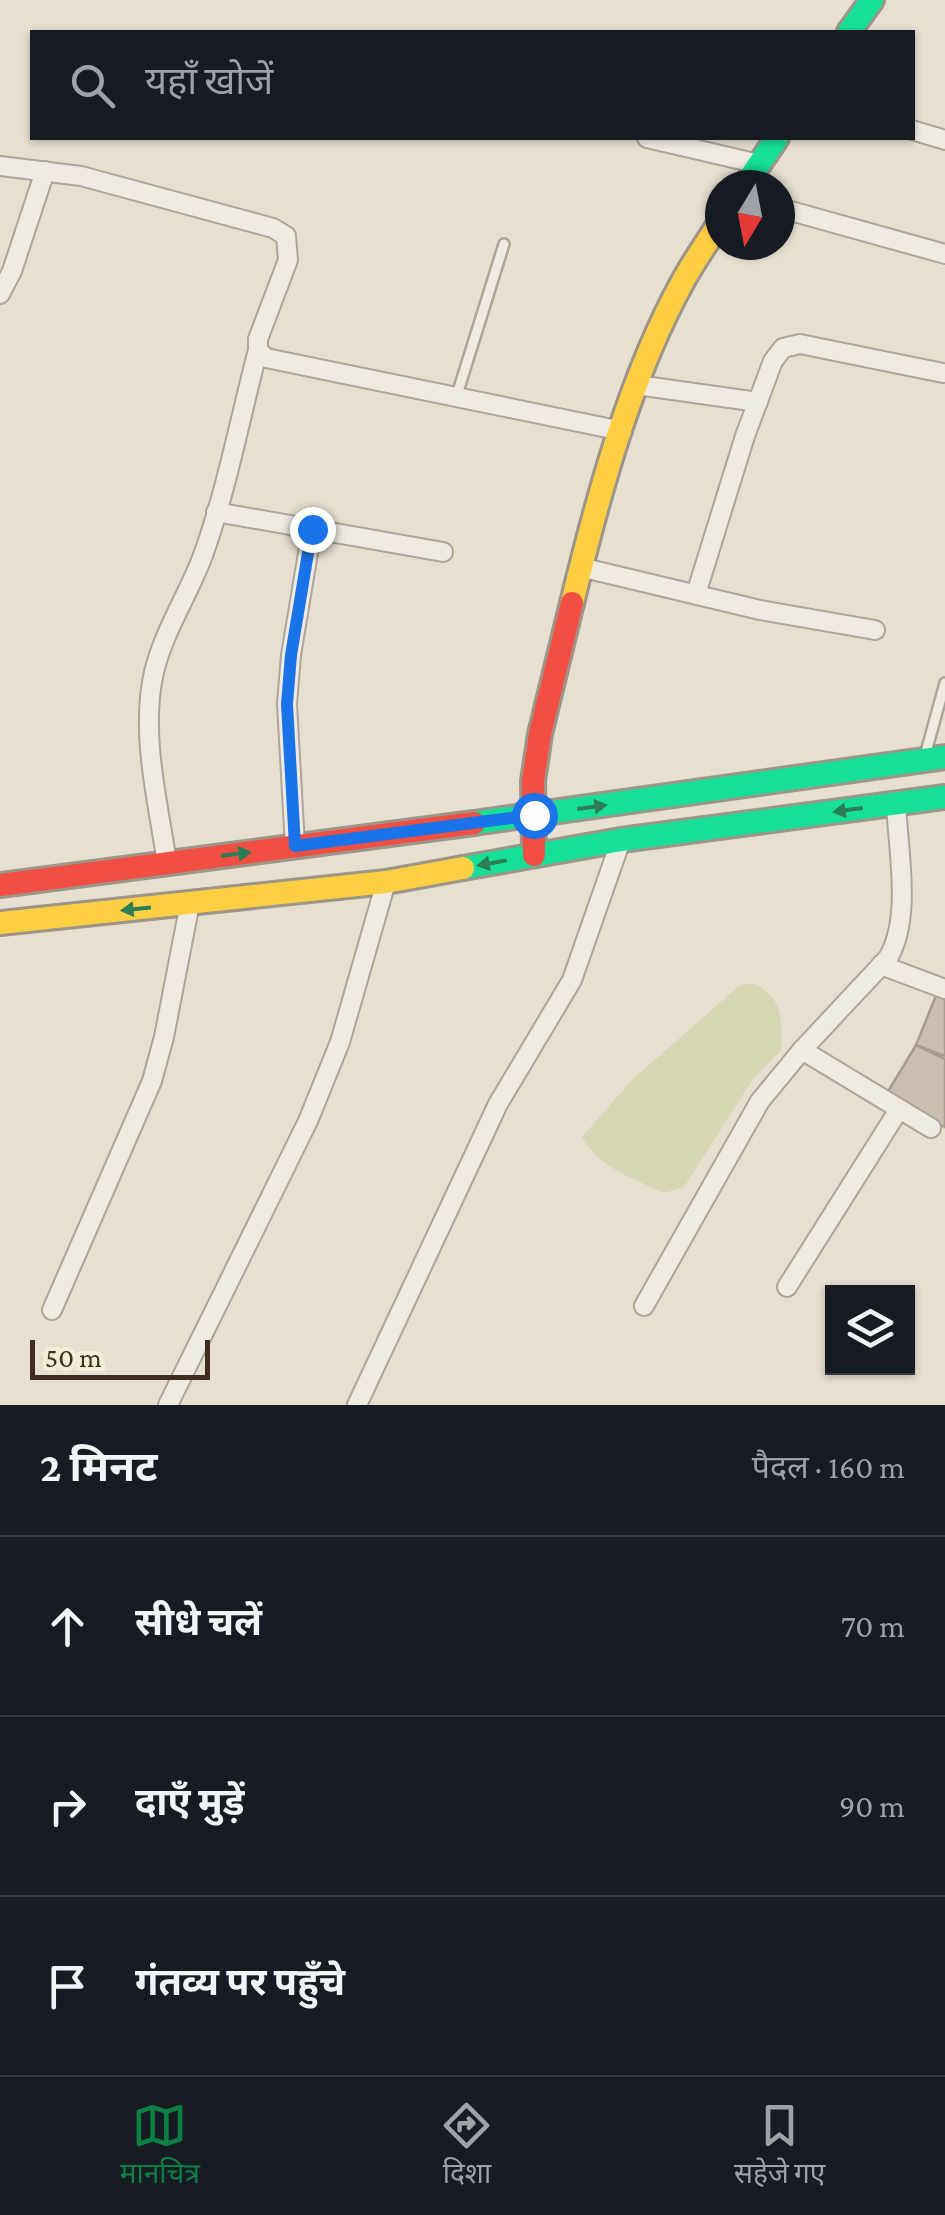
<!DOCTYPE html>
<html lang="hi">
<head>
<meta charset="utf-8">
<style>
  :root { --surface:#171b24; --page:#20242c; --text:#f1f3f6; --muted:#9ea1a6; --line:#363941; --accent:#0b8043 }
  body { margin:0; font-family:"Crimson Pro","Noto Sans Devanagari",serif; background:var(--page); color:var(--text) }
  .controls { position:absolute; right:30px; bottom:30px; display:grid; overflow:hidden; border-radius:0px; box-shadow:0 2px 8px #0004 }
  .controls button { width:90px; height:90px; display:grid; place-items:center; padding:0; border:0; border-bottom:2px solid var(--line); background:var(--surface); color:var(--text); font:50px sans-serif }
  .compass { position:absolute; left:705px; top:170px; width:90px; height:90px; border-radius:50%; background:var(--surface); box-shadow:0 2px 8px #0004; rotate:190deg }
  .scale { position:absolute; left:30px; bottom:25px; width:180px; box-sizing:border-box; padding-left:10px; border:5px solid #3d2e20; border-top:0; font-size:28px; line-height:35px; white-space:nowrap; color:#3d2e20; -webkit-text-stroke:8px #f7eed8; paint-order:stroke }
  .stop { position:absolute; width:30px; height:30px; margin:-22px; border:8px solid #1a73e8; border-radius:50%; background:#fff }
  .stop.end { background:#1a73e8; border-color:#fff; box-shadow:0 2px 10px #0008 }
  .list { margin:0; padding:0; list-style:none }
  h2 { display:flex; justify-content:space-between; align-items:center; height:130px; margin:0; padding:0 40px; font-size:42px }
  h2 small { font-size:32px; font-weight:400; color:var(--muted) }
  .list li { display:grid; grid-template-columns:65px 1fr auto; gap:30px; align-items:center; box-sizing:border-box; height:180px; padding:0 40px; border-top:2px solid var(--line) }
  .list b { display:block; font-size:38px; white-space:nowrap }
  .list em { font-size:32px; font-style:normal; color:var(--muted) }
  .icon { flex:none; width:55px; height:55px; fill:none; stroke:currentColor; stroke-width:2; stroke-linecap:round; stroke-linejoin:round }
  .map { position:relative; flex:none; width:945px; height:1405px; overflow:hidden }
  .search { position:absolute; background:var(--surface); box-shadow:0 2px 8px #0004; left:30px; right:30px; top:30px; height:110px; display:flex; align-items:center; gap:25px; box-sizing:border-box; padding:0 35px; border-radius:0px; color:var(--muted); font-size:38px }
  .sheet { height:670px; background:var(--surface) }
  nav { display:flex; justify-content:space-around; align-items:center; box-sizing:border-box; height:140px; border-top:2px solid var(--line); background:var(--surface); font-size:28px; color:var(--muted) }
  nav a { display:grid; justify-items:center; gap:5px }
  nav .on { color:var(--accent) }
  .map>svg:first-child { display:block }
  .green { fill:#d6d7b3 }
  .building { fill:#cbbfb2; stroke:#a89c90; stroke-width:2.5 }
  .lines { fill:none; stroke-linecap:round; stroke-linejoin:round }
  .lane-casing { stroke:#ada599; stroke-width:14 }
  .street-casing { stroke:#ada599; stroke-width:22 }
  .fast-casing { stroke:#9c958a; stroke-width:28 }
  .slow-casing { stroke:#9c958a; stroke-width:28 }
  .jam-casing { stroke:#9c958a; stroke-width:28 }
  .lane { stroke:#efebe3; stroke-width:9 }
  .street { stroke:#efebe3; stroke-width:18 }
  .fast { stroke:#16e098; stroke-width:22 }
  .slow { stroke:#ffcf43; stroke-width:22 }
  .jam { stroke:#f24e42; stroke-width:22 }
  .oneway { fill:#2b7e56 }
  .route { stroke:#1a73e8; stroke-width:12 }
</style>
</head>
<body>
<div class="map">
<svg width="945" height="1405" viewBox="0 0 945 1405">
  <rect width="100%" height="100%" fill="#e7e0d1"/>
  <path class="green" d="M753,983C784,999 781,1017 782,1049L753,1079L684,1187L664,1193C634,1179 598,1167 582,1137L633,1079L740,985Z"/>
  <g class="building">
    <polygon points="937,993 945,996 945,1056 916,1045"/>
    <polygon points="916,1045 945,1059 945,1127 884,1098"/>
  </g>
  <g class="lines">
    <defs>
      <g id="lane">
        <polyline points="456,398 504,244"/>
        <polyline points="926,752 945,683"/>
      </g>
      <g id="street">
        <polyline points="912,130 945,140"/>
        <polyline points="647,138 759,164"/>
        <polyline points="0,166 81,176 273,228 286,236 288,260 258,339 258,350 266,358 622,431"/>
        <polyline points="780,208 945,254"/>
        <polyline points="0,294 12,271 45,171"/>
        <polyline points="637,385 758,402"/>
        <polyline points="216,512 443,552"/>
        <polyline points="580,567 760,610 875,630"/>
        <polyline points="696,594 745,436 773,361 783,348 800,344 943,373"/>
        <polyline points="295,846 287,704 291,655 312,529"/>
        <path d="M167,863C158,802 140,733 154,672C164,631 187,597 202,558C226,493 240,418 258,350"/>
        <polyline points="881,965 945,989"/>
        <path d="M802,1050L888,958C912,918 898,850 896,804"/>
        <polyline points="787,1287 898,1111"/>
        <polyline points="644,1306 760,1101 802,1050 931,1128"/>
        <polyline points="52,1310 152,1081 164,1037 190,903"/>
        <polyline points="168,1405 308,1121 340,1042 386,882"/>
        <polyline points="357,1405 498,1104 572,980 621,840"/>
      </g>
      <g id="fast">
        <polyline points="849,32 872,0"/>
        <polyline points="745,185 777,138"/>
        <polyline points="474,823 945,757"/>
        <polyline points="463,868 621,840 945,797"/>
      </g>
      <g id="slow">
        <path d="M572,603C598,496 630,377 683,281C694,261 708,241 720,222"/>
        <polyline points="0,923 386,882 463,868"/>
      </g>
      <g id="jam">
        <polyline points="534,855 533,781 540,734 572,603"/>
        <polyline points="0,885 474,823"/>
      </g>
    </defs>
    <use href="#lane" class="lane-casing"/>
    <use href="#street" class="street-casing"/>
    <use href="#fast" class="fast-casing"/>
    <use href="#slow" class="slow-casing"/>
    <use href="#jam" class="jam-casing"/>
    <use href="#lane" class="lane"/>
    <use href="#street" class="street"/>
    <use href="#fast" class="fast"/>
    <use href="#slow" class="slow"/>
    <use href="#jam" class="jam"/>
  </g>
  <defs><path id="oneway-solid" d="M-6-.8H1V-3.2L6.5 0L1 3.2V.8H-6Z" transform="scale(2.5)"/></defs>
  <g class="oneway">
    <use href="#oneway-solid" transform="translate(592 807) rotate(-8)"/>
    <use href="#oneway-solid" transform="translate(848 810) rotate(172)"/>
    <use href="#oneway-solid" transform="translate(236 854) rotate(-7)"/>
    <use href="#oneway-solid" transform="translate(492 863) rotate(170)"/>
    <use href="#oneway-solid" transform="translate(136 909) rotate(174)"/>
  </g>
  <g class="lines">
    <polyline class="route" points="312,529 291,655 287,704 295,846 534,815"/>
  </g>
</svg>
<div class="controls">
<button><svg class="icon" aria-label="layers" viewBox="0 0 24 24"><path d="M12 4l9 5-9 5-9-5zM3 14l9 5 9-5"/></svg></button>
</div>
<svg class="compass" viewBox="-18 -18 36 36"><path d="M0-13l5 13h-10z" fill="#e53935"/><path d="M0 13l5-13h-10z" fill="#9ea1a6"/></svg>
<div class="scale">50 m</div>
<div class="stop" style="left:534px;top:815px"></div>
<div class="stop end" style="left:312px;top:529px"></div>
<div class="search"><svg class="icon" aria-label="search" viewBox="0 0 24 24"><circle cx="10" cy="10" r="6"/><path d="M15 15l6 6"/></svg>यहाँ खोजें</div>
</div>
<section class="sheet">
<h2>2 मिनट<small>पैदल · 160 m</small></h2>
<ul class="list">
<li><svg class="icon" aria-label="ahead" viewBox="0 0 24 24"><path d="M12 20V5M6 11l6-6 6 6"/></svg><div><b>सीधे चलें</b></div><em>70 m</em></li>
<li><svg class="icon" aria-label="right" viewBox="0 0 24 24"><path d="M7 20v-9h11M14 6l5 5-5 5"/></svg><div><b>दाएँ मुड़ें</b></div><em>90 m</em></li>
<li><svg class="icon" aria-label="arrive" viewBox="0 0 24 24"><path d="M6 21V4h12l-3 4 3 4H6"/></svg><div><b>गंतव्य पर पहुँचे</b></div></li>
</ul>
</section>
<nav>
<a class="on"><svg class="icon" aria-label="map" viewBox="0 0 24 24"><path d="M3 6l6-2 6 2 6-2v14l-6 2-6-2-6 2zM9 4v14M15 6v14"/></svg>मानचित्र</a>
<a><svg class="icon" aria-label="directions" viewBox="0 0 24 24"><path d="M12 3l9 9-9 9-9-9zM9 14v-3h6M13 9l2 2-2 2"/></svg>दिशा</a>
<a><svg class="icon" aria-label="saved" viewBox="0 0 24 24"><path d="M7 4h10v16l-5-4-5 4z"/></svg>सहेजे गए</a>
</nav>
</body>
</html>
